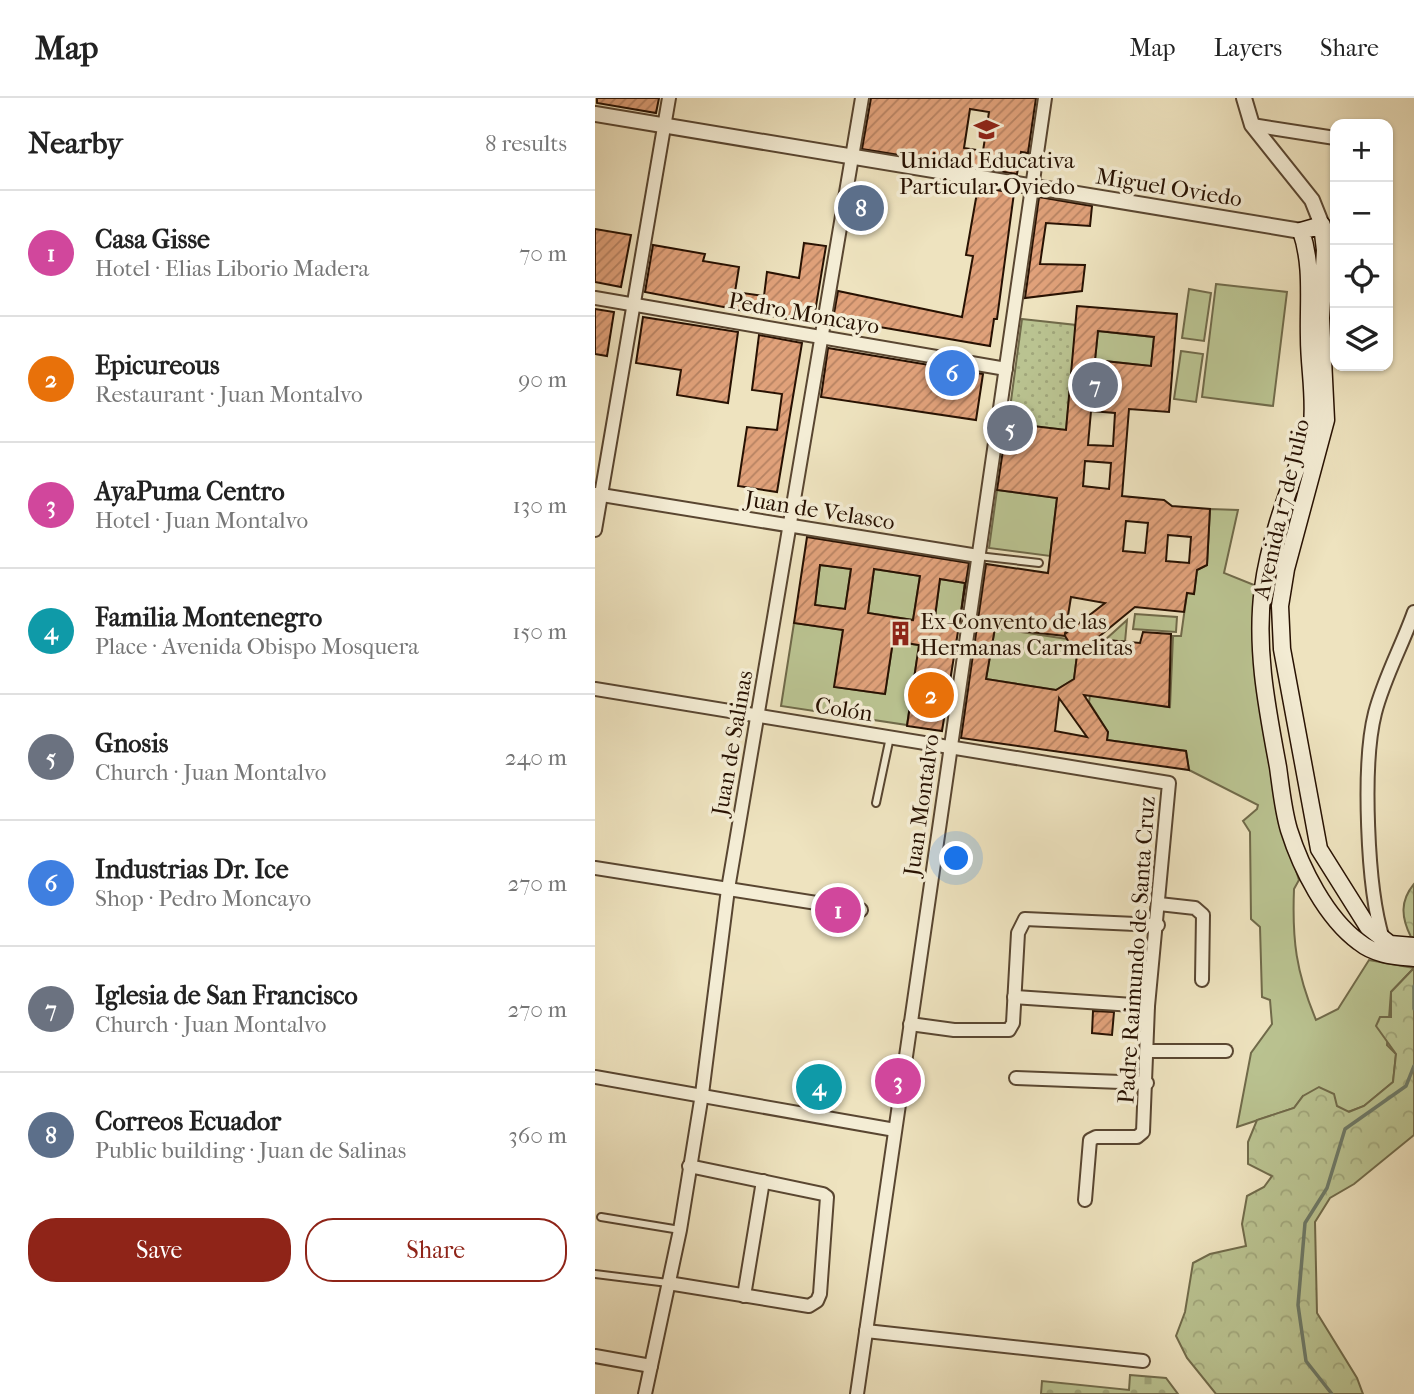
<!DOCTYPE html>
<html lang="en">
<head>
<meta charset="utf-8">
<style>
  :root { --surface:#fff; --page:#f6f6f6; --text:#222; --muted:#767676; --line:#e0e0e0; --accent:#8f2418 }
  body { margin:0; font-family:"IM FELL French Canon",serif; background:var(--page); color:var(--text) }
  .controls { position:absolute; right:21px; top:21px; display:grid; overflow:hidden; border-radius:14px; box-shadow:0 2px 5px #0004 }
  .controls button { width:63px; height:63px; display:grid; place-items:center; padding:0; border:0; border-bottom:2px solid var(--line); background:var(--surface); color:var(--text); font:35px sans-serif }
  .you { position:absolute; left:362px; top:761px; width:24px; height:24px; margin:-18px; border:5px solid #fff; border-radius:50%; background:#1a73e8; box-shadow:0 0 0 10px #1a73e833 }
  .badge { display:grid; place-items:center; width:46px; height:46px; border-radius:50%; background:var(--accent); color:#fff; font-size:23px; font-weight:700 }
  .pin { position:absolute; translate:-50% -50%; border:4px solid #fff; box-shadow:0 2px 7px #0006 }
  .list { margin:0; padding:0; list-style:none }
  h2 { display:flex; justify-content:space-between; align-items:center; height:91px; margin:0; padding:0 28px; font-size:30px }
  h2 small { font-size:23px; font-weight:400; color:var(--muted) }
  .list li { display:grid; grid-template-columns:46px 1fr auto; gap:21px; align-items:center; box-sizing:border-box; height:126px; padding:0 28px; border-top:2px solid var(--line) }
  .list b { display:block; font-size:26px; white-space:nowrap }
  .list p { margin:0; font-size:23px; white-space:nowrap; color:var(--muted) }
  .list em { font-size:23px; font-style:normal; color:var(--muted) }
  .actions { display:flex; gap:14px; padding:21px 28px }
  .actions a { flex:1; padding:16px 0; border:2px solid var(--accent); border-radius:28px; text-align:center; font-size:24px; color:var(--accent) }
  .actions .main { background:var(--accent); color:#fff }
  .icon { flex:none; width:38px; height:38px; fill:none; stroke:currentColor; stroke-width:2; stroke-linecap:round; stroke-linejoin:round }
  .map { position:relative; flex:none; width:819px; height:1296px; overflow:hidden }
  header { display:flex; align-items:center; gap:42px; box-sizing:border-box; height:98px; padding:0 35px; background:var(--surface); border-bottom:2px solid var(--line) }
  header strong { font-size:33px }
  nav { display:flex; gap:38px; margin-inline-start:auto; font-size:24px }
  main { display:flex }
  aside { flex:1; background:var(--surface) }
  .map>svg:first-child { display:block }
  .green { fill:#bac391; stroke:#706a4a; stroke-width:2 }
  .forest { fill:url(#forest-crowns); stroke:#706a4a; stroke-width:2 }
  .cemetery { fill:url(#cemetery-stones); stroke:#706a4a; stroke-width:2 }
  .park { fill:url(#park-dots); stroke:#706a4a; stroke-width:2 }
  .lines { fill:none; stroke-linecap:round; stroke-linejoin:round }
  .stream { stroke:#6d7967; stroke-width:3.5 }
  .building { fill:url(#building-hatch); stroke:#271102; stroke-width:2; fill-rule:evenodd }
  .service-casing { stroke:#594631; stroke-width:10 }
  .minor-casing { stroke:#594631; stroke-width:16 }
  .tertiary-casing { stroke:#594631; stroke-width:18 }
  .secondary-casing { stroke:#271102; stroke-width:19 }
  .service { stroke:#f4edd5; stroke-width:6 }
  .minor { stroke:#f4edd5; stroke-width:12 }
  .tertiary { stroke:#f4edd5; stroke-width:14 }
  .secondary { stroke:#f4edd5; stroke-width:16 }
  .labels { text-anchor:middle; stroke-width:7; stroke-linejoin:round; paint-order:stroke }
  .poi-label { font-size:23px; fill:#271102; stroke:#f4edd5 }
  .street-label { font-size:23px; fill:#271102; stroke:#f4edd5 }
</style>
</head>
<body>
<header>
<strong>Map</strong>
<nav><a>Map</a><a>Layers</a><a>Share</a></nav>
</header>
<main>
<aside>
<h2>Nearby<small>8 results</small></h2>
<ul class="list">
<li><span class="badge" style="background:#d1479c">1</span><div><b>Casa Gisse</b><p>Hotel · Elias Liborio Madera</p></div><em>70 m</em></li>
<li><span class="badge" style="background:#e8710a">2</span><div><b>Epicureous</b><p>Restaurant · Juan Montalvo</p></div><em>90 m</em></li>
<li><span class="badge" style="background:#d1479c">3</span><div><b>AyaPuma Centro</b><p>Hotel · Juan Montalvo</p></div><em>130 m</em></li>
<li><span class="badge" style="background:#0f9aa8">4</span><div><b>Familia Montenegro</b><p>Place · Avenida Obispo Mosquera</p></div><em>150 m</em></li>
<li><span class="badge" style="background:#6b7280">5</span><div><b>Gnosis</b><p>Church · Juan Montalvo</p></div><em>240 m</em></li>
<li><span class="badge" style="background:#3f7fe0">6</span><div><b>Industrias Dr. Ice</b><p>Shop · Pedro Moncayo</p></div><em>270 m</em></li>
<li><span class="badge" style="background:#6b7280">7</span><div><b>Iglesia de San Francisco</b><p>Church · Juan Montalvo</p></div><em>270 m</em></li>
<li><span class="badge" style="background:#5c6f8a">8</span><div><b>Correos Ecuador</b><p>Public building · Juan de Salinas</p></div><em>360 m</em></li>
</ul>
<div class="actions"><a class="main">Save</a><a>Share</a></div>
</aside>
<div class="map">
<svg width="819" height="1296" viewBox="0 0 819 1296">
  <defs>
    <pattern id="forest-crowns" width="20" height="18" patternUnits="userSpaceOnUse" patternTransform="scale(1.75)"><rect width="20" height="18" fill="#bac391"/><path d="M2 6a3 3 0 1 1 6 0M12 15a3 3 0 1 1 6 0" fill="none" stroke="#a0a67b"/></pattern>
    <pattern id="cemetery-stones" width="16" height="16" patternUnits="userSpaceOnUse" patternTransform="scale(1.75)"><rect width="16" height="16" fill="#bac391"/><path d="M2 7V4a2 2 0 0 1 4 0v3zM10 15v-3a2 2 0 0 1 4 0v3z" fill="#a0a67b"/></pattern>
    <pattern id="park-dots" width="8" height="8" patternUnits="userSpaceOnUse" patternTransform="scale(1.75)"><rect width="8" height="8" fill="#bac391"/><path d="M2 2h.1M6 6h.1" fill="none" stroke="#a0a67b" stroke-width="1.8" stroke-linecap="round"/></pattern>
    <pattern id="building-hatch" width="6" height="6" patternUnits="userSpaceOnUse" patternTransform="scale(1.75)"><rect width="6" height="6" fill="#e0a17a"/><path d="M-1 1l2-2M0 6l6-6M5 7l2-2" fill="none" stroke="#b68262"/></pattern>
  </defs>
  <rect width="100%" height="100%" fill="#eee3bf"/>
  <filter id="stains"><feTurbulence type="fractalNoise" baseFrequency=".00286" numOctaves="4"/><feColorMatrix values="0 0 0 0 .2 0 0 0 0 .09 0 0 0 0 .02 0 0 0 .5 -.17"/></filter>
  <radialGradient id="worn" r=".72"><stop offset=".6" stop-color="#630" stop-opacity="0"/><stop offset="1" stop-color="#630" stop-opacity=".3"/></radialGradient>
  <g class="green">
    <polygon points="621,186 692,194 678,308 607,299"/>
    <polygon points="594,191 616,195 609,243 587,240"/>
    <polygon points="503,233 559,239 556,268 500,262"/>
    <polygon points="586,253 608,256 601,304 579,301"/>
    <polygon points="402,392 462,400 455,458 394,450"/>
    <path d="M615,411L643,412L629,475L664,489L685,722L704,782L699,791C697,842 701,874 721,922L743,911L774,862L819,870L796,894L792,947L801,956L798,984L769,1008L753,1014L708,998L699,1010L642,1029L656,955L677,926L675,902L667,899L665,829L656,821L655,734L648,723L662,711L663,707L594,672L591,653L512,642L513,634L494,604L495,597L575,609L578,538H586L592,495H599L602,472L612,467Z"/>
    <polygon points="225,467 256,471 250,511 220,507"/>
    <polygon points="279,471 325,478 318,522 273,515"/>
    <polygon points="345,481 370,485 364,529 339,526"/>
    <polygon points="540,516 582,519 581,534 538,531"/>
    <polygon points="532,522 530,544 510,542"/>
    <polygon points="199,525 248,532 240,589 290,596 298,543 341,550 322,561 312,627 186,608"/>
    <polygon points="400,530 472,541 482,557 479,581 461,592 391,581"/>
  </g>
  <g class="forest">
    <path d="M819,786V839H816C806,819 805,803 819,786Z"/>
    <polygon points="819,870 819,1037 759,1086 735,1100 720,1124 722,1215 762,1280 768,1296 621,1296 592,1260 581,1238 590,1214 598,1165 615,1156 651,1148 647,1126 652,1098 669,1089 677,1078 653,1066 653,1044 662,1022 699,1010 708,998 724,989 739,996 742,1008 754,1014 769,1008 798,984 801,956 781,928 785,919 796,919 796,894"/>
  </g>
  <polygon class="cemetery" points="535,1277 571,1280 583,1296 446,1296 447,1283 534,1292"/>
  <polygon class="park" points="427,221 481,227 471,332 413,325"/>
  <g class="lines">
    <g class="stream">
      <polyline points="819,888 819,911"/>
      <polyline points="737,1296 711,1263 703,1207 710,1125 732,1090 750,1031 811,988 819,968"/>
    </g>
  </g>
  <g class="building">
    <polygon points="2,0 64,0 61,15 2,5"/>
    <path d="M276,0H441L433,55L426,54L422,76L267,51ZM375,11L394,14L388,53L369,50Z"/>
    <polygon points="383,89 419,95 402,221 399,221 395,248 238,221 243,193 367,219 378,158 371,157"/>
    <polygon points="444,99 497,108 495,128 451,125 445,166 490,167 487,193 430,200"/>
    <polygon points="0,131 36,137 26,189 0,184"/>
    <polygon points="209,145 231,148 218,226 50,194 58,147 110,156 108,163 144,169 140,194 169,198 172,174 204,180"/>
    <path d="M482,208L582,216L574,314L534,311L527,398L569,402L577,408L615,411L612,467L602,472L599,496L592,495L589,514L540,509L501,541L545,545L548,534L576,536L574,609L489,597L513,634L512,642L591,653L594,672L366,640L391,466L453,475L462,400L402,392L412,325L471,332ZM503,233L559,239L556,268L500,262ZM496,313L520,315L518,348L493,347ZM490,363L516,365L514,391L488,388ZM531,423L553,425L550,455L528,453ZM573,437L596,439L594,465L571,463ZM476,499L510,505L470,536ZM400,530L470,538L482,557L479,581L461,592L391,581ZM464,600L492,639L460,633Z"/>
    <polygon points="0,211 19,214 12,258 0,256"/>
    <polygon points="48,219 143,234 133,305 82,297 86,272 41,265"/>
    <polygon points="164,237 207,245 182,394 143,388 152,329 182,332 187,296 157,292"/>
    <polygon points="233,250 388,276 381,322 226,299"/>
    <path d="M212,439L374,465L347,633L312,628L324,547L298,543L290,596L239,589L248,532L199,525ZM225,467L256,471L250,511L220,507ZM279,471L325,478L318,522L273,515ZM345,481L370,485L364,529L339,526Z"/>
    <polygon points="498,913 519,914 517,937 497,935"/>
    <polygon points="213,978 240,981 234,1000 210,997"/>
  </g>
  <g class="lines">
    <defs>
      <g id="service">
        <polyline points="383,458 444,465"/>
        <polyline points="281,705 295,639"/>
        <polyline points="6,1119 85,1132"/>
        <polyline points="0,1176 73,1185"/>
      </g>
      <g id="minor">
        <polyline points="657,27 740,40"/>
        <polyline points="0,200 411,271"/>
        <polyline points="0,396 383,458"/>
        <polyline points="0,432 74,0"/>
        <polyline points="0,591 574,685 553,908 548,1034 542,1039 501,1039 495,1042 490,1102"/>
        <polyline points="0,770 266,812"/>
        <polyline points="564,806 600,810 608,817 607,882"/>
        <path d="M788,841C772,791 767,666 780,615C789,580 807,548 819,514"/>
        <polyline points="419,899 553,908"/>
        <polyline points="315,926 359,932 414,932 418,925 423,835 430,821 563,827"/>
        <polyline points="552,953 631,953"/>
        <polyline points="0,979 300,1032"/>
        <polyline points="421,980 552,985"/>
        <polyline points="73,1185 214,1208 222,1203 225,1196 232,1099 228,1096 94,1068"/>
        <polyline points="149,1198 168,1083"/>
        <polyline points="271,1233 548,1263"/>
        <polyline points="0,1258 56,1268"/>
        <polyline points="50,1296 85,1132 107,996 133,791 267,0"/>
        <polyline points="262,1296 450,0"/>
      </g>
      <g id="tertiary">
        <polyline points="649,0 657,27 717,102 727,127"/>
        <polyline points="0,16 706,133"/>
      </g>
      <path id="secondary" d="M819,848L795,846L773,829L724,751L687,551L685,508L691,471L731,322L726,220L730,152L727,127L706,133C718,168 713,203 714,240C714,269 720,297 717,327C699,379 675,435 668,490C660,550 672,610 683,669C686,690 688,712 694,732C706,770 731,820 764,844C780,857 799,858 819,860"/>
    </defs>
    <use href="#service" class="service-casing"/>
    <use href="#minor" class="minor-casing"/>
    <use href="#tertiary" class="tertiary-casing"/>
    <use href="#secondary" class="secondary-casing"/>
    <use href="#service" class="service"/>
    <use href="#minor" class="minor"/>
    <use href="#tertiary" class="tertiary"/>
    <use href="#secondary" class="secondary"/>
  </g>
  <defs>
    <symbol id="school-bare" viewBox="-9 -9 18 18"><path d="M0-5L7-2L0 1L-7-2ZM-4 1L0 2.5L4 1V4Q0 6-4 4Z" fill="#8f2418" stroke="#f4edd5" stroke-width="2.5" paint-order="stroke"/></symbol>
    <symbol id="building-bare" viewBox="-9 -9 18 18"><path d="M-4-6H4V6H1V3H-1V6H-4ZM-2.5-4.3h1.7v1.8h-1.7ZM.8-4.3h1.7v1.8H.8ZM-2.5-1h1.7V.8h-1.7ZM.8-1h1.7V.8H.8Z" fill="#8f2418" stroke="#f4edd5" stroke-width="2.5" paint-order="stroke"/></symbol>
  </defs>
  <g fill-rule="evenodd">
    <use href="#school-bare" x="374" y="14" width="35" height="35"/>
    <use href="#building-bare" x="288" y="518" width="35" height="35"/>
  </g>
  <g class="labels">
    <g class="poi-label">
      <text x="392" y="70">Unidad Educativa<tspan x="392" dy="26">Particular Oviedo</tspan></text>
      <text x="325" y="531" text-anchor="start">Ex-Convento de las<tspan x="325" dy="26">Hermanas Carmelitas</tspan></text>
    </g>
    <g class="street-label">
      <text transform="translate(574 89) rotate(9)" y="8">Miguel Oviedo</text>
      <text transform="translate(209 215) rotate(10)" y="8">Pedro Moncayo</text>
      <text transform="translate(686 411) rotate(-77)" y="8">Avenida 17 de Julio</text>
      <text transform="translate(225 412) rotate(9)" y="8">Juan de Velasco</text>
      <text transform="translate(249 611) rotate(9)" y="8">Colón</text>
      <text transform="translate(137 645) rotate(-80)" y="8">Juan de Salinas</text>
      <text transform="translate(326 707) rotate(-82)" y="8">Juan Montalvo</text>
      <text transform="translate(541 852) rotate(-86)" y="8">Padre Raimundo de Santa Cruz</text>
    </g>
  </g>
  <rect width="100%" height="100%" filter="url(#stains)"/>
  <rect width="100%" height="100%" fill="url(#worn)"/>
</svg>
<div class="controls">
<button>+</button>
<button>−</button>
<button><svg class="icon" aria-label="locate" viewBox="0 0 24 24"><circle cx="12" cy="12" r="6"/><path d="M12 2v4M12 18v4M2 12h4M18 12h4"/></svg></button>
<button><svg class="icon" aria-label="layers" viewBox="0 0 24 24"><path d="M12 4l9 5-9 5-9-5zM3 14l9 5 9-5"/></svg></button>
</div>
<div class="you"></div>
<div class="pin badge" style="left:243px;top:812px;background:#d1479c">1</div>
<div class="pin badge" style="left:336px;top:597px;background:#e8710a">2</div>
<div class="pin badge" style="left:303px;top:983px;background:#d1479c">3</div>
<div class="pin badge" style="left:224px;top:989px;background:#0f9aa8">4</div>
<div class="pin badge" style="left:415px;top:330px;background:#6b7280">5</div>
<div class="pin badge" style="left:357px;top:275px;background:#3f7fe0">6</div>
<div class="pin badge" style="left:500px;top:287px;background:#6b7280">7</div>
<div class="pin badge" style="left:266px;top:110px;background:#5c6f8a">8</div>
</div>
</main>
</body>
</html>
